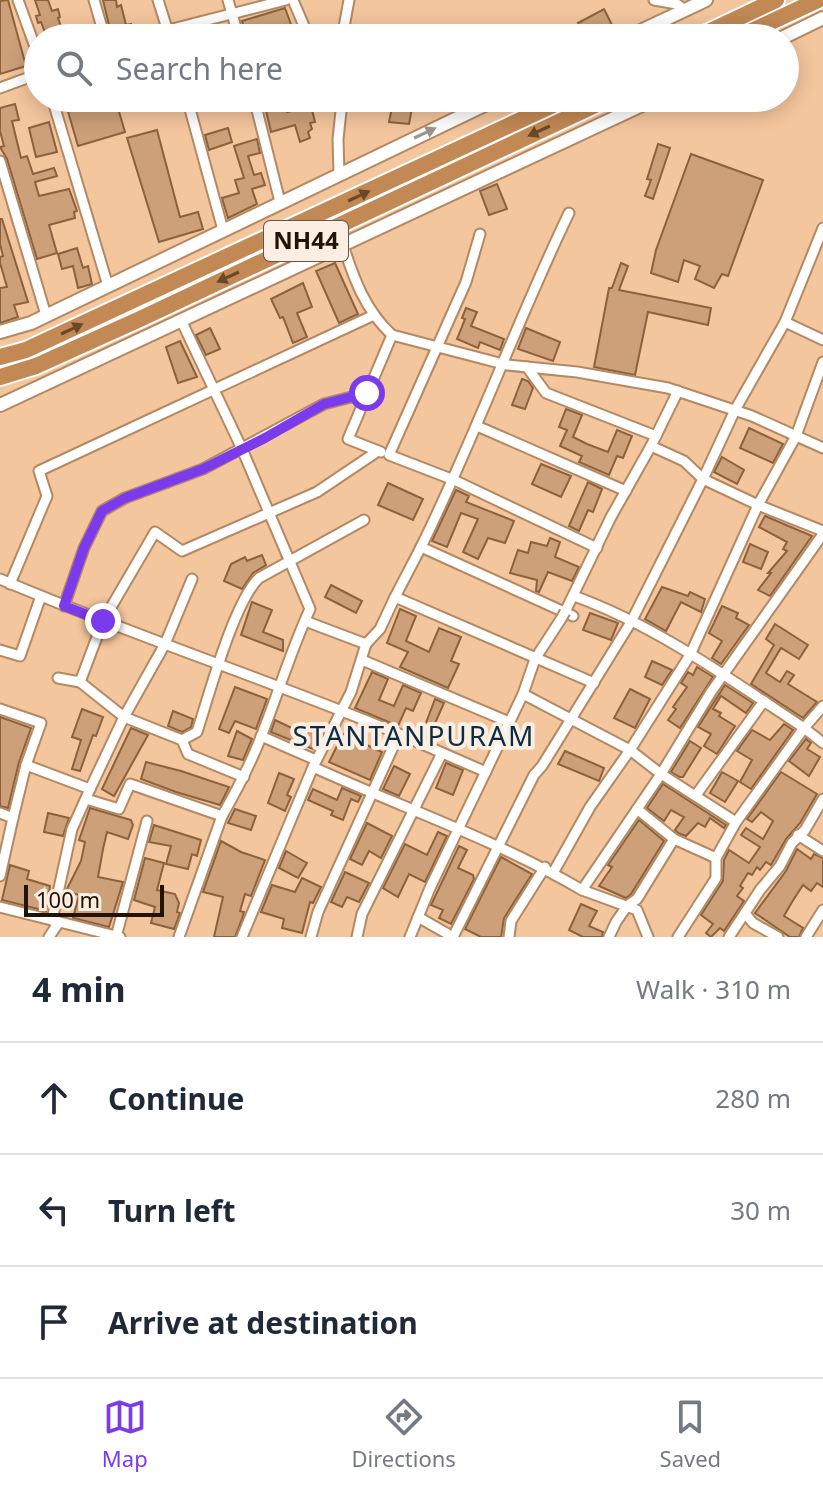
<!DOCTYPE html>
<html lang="en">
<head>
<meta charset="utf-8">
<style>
  :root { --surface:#fff; --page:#f2f2f3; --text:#1f2937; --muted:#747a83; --line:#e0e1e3; --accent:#7c3aed }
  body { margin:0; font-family:"Noto Sans",sans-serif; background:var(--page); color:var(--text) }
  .scale { position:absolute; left:24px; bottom:20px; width:140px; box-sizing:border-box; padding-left:8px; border:4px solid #231304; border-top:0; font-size:22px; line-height:28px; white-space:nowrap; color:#231304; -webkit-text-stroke:6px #fceee2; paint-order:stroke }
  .stop { position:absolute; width:24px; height:24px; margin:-18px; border:6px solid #7c3aed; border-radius:50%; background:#fff }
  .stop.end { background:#7c3aed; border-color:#fff; box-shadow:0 2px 8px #0008 }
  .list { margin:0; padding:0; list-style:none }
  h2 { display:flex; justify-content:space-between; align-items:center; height:104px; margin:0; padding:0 32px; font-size:34px }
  h2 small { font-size:26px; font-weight:400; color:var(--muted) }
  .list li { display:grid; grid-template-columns:52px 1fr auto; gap:24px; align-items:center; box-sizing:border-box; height:112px; padding:0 32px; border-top:2px solid var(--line) }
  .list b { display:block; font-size:30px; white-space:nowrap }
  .list em { font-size:26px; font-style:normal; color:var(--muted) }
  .icon { flex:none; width:44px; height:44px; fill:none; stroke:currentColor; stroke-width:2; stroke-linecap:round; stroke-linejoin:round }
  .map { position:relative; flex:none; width:823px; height:937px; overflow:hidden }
  .search { position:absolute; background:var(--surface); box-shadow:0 4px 20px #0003; left:24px; right:24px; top:24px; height:88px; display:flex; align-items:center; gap:20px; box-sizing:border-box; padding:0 28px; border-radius:44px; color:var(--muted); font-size:30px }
  .sheet { height:440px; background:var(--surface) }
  nav { display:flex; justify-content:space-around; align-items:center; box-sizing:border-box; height:112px; border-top:2px solid var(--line); background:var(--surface); font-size:22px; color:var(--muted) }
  nav a { display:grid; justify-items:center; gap:4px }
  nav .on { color:var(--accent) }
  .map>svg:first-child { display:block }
  .building { fill:#cda079; stroke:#8b623c; stroke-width:2 }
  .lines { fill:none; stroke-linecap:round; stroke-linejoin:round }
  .street-casing { stroke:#b48962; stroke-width:13 }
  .secondary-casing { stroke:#b48962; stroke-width:16 }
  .highway-casing { stroke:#fff; stroke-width:20 }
  .street { stroke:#fff; stroke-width:9 }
  .secondary { stroke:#fff; stroke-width:12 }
  .highway { stroke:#c28954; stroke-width:16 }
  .street-bridge-casing { stroke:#b48962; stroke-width:13; stroke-linecap:butt }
  .street-bridge { stroke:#fff; stroke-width:9 }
  .oneway { fill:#6b4828 }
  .oneway2 { fill:#9c958e }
  .route { stroke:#7c3aed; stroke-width:10 }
  .labels { text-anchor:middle; stroke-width:8; stroke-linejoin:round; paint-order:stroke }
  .shield { fill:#fceee2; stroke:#645547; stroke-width:2 }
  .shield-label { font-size:24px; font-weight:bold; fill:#231304 }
  .neighbourhood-label { font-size:28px; letter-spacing:2px; fill:#082d45; stroke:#fceee2 }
</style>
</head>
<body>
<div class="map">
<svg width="823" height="937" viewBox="0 0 823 937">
  <rect width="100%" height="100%" fill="#f4c69e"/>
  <g class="building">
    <polygon points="8,0 26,66 0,74 0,1"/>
    <polygon points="35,0 48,0 52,11 58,9 60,17 58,18 65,38 47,38 41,22 38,23 36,16 40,15"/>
    <polygon points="103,0 116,0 117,7 121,5 126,25 131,24 133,32 130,35 112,38"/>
    <polygon points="285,8 296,38 247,38 242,21"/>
    <polygon points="604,9 617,35 611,38 586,38 578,23"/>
    <polygon points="75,98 115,98 125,132 78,146 65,101"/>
    <polygon points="276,98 283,98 287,112 311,106 315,122 310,123 312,129 308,132 310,138 300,142 295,125 271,132 264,102"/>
    <polygon points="394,98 414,98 409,124 389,122"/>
    <polygon points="15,104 19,120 12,121 21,158 27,156 33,174 54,168 57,176 35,182 39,196 69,189 77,211 74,212 75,218 49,225 57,253 37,259 7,159 0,147 4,146 0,131 0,108"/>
    <polygon points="49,122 57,152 36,157 29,128"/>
    <polygon points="228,128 232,142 209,150 205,135"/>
    <polygon points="157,130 180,217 198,212 203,229 159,242 127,138"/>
    <polygon points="257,139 260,153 248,156 254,175 261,173 265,185 252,189 257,204 228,218 222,198 239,193 235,180 244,178 234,146"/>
    <polygon points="658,144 670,148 653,199 645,196 651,180 647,179"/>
    <polygon points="691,154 763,180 728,276 722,274 714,288 695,279 700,266 684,260 678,282 651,273 656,250"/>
    <polygon points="497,184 507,209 489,215 480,191"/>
    <polygon points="0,219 2,219 28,302 14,305 18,317 0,323 0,288 7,287 0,263 0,257 3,256 0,244"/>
    <polygon points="77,248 83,268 88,266 92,284 78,288 73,266 62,269 58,254"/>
    <polygon points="335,263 358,314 339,323 316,271"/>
    <polygon points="621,263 628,266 619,290 711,308 708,325 648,312 635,375 594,367 609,288 612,288"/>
    <polygon points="303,283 312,307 297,313 307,337 293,343 283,317 280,318 271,299"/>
    <polygon points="466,308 477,312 471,326 504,339 500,350 480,342 478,348 457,339 465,319 462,318"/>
    <polygon points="210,328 220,349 206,355 196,335"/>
    <polygon points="526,328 560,342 553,361 518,349"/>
    <polygon points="180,341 197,377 178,383 166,347"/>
    <polygon points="522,379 528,381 533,388 525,409 512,405"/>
    <polygon points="566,409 582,415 573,437 587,444 608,452 617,430 632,436 623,458 617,456 609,475 579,462 582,456 560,446 567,430 559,427"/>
    <polygon points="749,428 783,444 773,463 740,448"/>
    <polygon points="722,457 744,470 737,484 714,472"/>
    <polygon points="541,464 571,476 561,497 532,484"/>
    <polygon points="588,482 602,489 593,512 588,510 579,531 569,526"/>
    <polygon points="388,483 423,499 413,520 378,505"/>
    <polygon points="456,490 469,496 466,502 514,521 505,543 488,538 478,559 463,552 478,519 461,513 447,547 432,541"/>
    <polygon points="765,516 812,536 770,596 758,590 771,573 768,573 787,551 783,549 787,542 759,527"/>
    <polygon points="550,538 560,542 555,557 579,567 572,581 548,572 539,592 536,591 537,580 510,573 518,550 528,553 531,542 547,546"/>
    <polygon points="750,544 768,552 761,569 743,562"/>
    <polygon points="262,555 266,565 253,573 242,589 224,581 231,564 245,557 247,561"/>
    <polygon points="331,585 362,601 356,613 325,597"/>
    <polygon points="662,587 688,596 690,592 705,599 701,612 681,602 666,631 645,619"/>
    <polygon points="252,602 272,610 263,632 283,640 283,651 241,635"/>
    <polygon points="722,606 738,613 736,618 749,625 721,664 712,658 722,641 709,633"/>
    <polygon points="400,609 416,616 406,641 429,652 439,628 461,637 451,661 459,664 448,688 400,667 408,652 387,643"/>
    <polygon points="590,613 618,623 611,640 583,630"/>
    <polygon points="775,624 808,645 799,659 781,648 766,673 780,682 787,671 794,675 788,684 817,702 803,718 751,684 774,645 766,639"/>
    <polygon points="652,661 672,670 662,685 645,677"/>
    <polygon points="697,667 713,677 680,728 668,720 676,709 673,707 687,687 681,683 688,672 693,675"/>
    <polygon points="372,672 388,679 379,700 394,706 403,685 421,693 413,711 406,708 398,726 355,708"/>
    <polygon points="725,685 753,703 746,713 721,696 713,709 721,713 719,716 735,726 717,754 704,746 711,734 698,727"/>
    <polygon points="235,687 267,699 256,729 235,721 229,733 219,729"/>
    <polygon points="630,689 650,699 635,728 614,718"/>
    <polygon points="435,699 444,703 428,739 421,736"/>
    <polygon points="82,709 103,717 96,736 93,735 80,771 72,769 81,740 72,737"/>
    <polygon points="173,711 193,719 191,727 182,732 168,726"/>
    <polygon points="0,717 31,728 19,762 8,808 0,806"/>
    <polygon points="275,720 300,732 303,727 320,735 313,749 271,732"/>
    <polygon points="784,724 793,730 751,789 740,782 752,760 737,751 752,730 770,740"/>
    <polygon points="131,728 148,735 114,796 102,789"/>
    <polygon points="237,731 252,739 243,760 228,756"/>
    <polygon points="343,734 382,752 370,780 329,762"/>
    <polygon points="806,739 811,743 807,749 820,757 809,776 789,761"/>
    <polygon points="690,741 701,748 683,777 680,777 671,772"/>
    <polygon points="565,751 604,768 599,781 558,764"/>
    <polygon points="146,762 181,771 229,787 220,805 176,792 141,779"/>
    <polygon points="446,763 463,770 453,795 436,788"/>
    <polygon points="394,766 410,774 399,796 383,789"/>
    <polygon points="722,772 738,781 725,802 710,793"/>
    <polygon points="781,772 817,794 800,823 786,839 771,865 766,862 760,870 757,867 752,875 748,873 740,886 743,888 737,896 744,901 724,931 720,928 711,937 706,933 713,924 701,915 723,881 724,860 729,850 749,863 760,847 741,835 746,828 763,839 773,821 761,812 752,822 747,819"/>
    <polygon points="279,773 294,779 287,795 291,797 285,811 268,803"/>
    <polygon points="663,784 726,825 724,828 710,818 705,827 698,823 686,836 678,833 675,830 684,817 671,810 664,821 647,808"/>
    <polygon points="342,788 361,796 358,802 351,799 343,820 331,815 333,811 308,800 313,789 337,800"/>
    <polygon points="90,808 131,820 133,825 128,839 107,832 103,849 98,877 123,882 109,927 73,918 79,895 66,891 81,861 85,842 79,840"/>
    <polygon points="235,809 256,816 251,830 228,823"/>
    <polygon points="48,813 69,818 63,836 44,832"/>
    <polygon points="639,820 664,841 631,894 626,898 599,886 612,867 608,865"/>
    <polygon points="367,823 392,836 381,858 369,851 362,865 350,859"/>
    <polygon points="154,825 201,840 197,856 192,854 188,869 166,864 171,846 149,842"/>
    <polygon points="438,832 447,836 425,882 409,874 398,897 383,888 405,844 427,855"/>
    <polygon points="221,841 241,852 265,860 251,896 245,894 240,911 244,912 243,916 235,937 214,937 223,897 203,892"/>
    <polygon points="459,846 467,850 458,868 473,875 474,879 451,924 439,918 443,910 431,905"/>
    <polygon points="797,849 811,859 814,854 823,858 823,887 817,883 811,891 803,885 792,902 784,916 803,928 799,937 790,937 755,913 786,871"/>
    <polygon points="286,851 307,863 298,878 279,868"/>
    <polygon points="501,857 532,874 504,918 501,937 481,937 465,929"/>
    <polygon points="145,858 164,863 157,890 175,894 179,903 177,912 180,913 174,929 151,923 155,907 134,900"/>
    <polygon points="10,865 29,871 27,879 50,886 46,911 2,900"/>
    <polygon points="345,872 369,883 359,902 347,897 342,907 331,902"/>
    <polygon points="302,878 321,887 313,903 310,902 302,933 282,928 284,919 261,912 272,885 295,892"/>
    <polygon points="581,904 597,911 589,926 603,932 602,937 583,937 569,930"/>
  </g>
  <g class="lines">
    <defs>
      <g id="street">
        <polyline points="18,0 38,55"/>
        <polyline points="94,0 105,38"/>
        <polyline points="158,0 170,38"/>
        <polyline points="228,0 239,38"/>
        <polyline points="293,0 309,38"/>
        <polyline points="654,0 677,4 685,10"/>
        <polyline points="137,38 286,0"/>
        <polyline points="342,38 349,0"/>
        <polyline points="0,88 38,74"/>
        <polyline points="52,98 108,286"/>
        <polyline points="187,98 223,230"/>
        <polyline points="254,98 280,202"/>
        <polyline points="334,98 341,111 338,139 339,174"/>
        <polyline points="0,161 46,315"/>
        <path d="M569,213C516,323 475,438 421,547L573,616"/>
        <polyline points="480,234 466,282 389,455 454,480 597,548"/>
        <path d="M343,245C354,279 365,310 392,335L507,365L577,372L668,388L752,416L823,448"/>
        <path d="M181,320L242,449L310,609C291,650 278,694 261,737C250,765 237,790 222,816"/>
        <polyline points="785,322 823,340"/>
        <polyline points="823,362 796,436 758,505 823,531"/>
        <polyline points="527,367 546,393 656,436"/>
        <polyline points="477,426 626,491"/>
        <polyline points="381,452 348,439 392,335"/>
        <polyline points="421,547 395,597 594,683"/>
        <path d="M0,579C131,635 267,679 399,734"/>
        <polyline points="192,579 165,644 124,717 182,740 188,754 244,777"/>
        <polyline points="10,584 47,496 39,471 374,315"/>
        <path d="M574,596C655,625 733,681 804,728L736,822L716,858V878L678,937"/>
        <polyline points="64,606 84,548 102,511 125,498 203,469 324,404 367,393"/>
        <polyline points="565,612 611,517 651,446 678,391"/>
        <polyline points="305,621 366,644"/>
        <polyline points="0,650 20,656 41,596"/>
        <polyline points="362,660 509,722"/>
        <polyline points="58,678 80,682 103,621 155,532 182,551 317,492 378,451"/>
        <polyline points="80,682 124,717 90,789"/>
        <polyline points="523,694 630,750 661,774 582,890 637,910 648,937"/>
        <polyline points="823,706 804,728 823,743"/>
        <polyline points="0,709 41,723 26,765 90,789 72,829 52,920"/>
        <polyline points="261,736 316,760"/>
        <path d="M182,740L197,732C209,695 234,602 259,578L364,520"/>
        <path d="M313,767C403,808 497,840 582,890"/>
        <polyline points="696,795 764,701"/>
        <polyline points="86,799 119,809 130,784 222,816 179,937"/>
        <polyline points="637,809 674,839 716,858"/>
        <polyline points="0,813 13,818 0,876"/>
        <polyline points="13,818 26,765"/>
        <polyline points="736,822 661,774 711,692 823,534"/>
        <polyline points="798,835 823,851"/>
        <polyline points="553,873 590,807 630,750 690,655 758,505 703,479 735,410 785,322 823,228"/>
        <polyline points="0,907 120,937"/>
        <polyline points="418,917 453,937"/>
        <polyline points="49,937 59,922"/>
        <polyline points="116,937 147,821"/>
        <polyline points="242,937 313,767 351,692 366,644 380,629 395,597"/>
        <polyline points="311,937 318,912 399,734 486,772"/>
        <polyline points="357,937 362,914 442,753"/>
        <polyline points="410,937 430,888 523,694 535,659 561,619"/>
        <polyline points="453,937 534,775 542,766 631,622 703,479 684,461 651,446"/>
        <polyline points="509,937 511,921 545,867"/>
        <polyline points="609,937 616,922 627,906 637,899 674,839"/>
        <polyline points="729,937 745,913"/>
        <polyline points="778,937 753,923 745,913 760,890 780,866 792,843 805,830 823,799"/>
        <polyline points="806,937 823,910"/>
      </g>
      <g id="secondary">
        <polyline points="626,38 706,0"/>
        <polyline points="782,38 823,18"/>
        <polyline points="0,332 31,323 499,98"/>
        <polyline points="0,405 657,98"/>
      </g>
      <g id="highway">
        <polyline points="696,38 776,0"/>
        <polyline points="737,38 818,0"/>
        <polyline points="0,357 26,350 568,98"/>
        <polyline points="0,377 36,366 140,319 610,98"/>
      </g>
    </defs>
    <use href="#street" class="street-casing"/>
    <use href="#secondary" class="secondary-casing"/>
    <use href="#highway" class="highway-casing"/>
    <use href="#street" class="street"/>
    <use href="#secondary" class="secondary"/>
    <use href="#highway" class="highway"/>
    <defs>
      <polyline id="street-bridge" points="561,619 565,612"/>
    </defs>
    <use href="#street-bridge" class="street-bridge-casing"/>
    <use href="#street-bridge" class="street-bridge"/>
  </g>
  <defs><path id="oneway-solid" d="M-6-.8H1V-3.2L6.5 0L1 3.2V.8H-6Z" transform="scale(2)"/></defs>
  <g class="oneway">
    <use href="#oneway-solid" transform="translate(539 131) rotate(155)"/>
    <use href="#oneway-solid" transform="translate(359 196) rotate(-25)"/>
    <use href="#oneway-solid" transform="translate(228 277) rotate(155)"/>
    <use href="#oneway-solid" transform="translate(72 329) rotate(-25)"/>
  </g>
  <use class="oneway2" href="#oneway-solid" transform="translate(425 133) rotate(-25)"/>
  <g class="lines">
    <polyline class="route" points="103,621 64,606 84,548 102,511 125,498 203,469 265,438 324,404 367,393"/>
  </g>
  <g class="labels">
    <rect class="shield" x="264" y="221" width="84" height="40" rx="6"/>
    <g class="shield-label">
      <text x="306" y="249">NH44</text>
    </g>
    <g class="neighbourhood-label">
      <text x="414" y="746">STANTANPURAM</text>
    </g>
  </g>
</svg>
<div class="scale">100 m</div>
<div class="stop" style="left:367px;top:393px"></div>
<div class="stop end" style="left:103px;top:621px"></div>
<div class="search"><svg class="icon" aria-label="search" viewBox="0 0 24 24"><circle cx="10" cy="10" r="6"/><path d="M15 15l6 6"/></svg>Search here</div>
</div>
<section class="sheet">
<h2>4 min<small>Walk · 310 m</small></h2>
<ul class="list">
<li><svg class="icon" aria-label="ahead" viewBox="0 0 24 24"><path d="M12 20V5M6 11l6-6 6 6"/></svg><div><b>Continue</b></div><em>280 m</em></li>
<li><svg class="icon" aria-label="left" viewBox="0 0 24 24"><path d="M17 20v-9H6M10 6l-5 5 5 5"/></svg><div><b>Turn left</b></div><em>30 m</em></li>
<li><svg class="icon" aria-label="arrive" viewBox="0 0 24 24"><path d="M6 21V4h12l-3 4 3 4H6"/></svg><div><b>Arrive at destination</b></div></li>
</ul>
</section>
<nav>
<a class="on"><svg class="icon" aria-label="map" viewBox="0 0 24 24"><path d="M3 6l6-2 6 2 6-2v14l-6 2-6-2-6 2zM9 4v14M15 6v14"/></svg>Map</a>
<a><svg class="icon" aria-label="directions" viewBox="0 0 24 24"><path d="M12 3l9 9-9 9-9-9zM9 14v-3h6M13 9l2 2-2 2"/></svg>Directions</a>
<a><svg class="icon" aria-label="saved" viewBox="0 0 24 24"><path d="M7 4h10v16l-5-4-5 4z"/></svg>Saved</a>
</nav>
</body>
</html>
